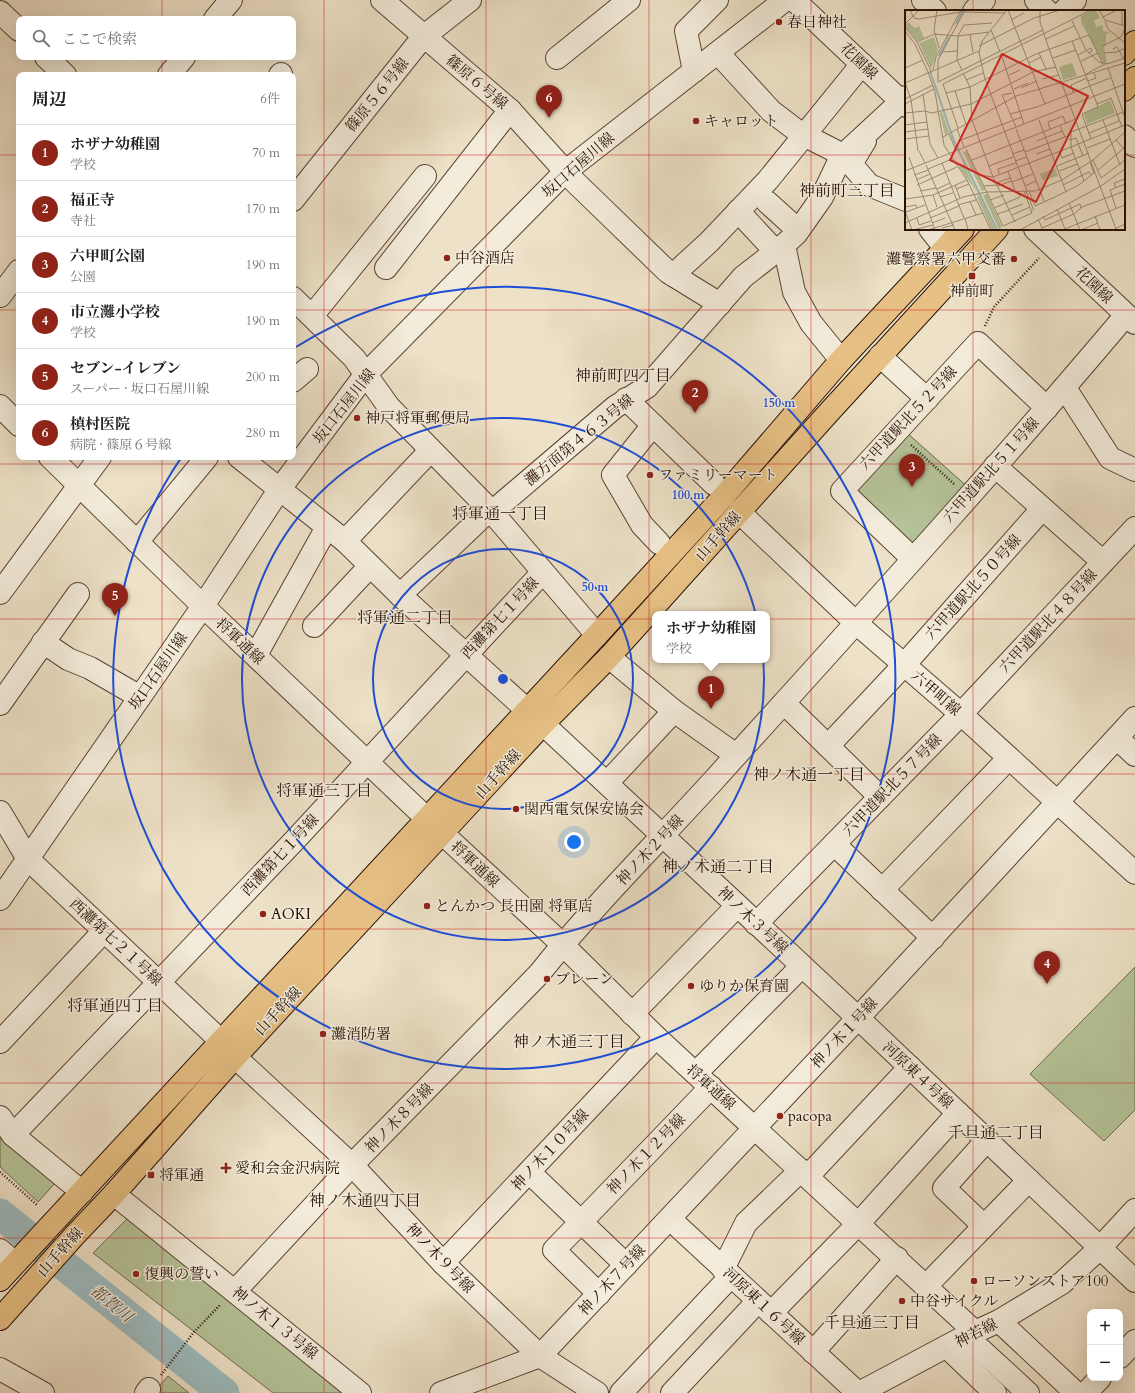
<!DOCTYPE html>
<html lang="ja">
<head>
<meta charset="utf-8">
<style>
  :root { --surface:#fff; --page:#f2f2f2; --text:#202124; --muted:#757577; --line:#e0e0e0; --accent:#8f2418 }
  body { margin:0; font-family:Cardo,"Noto Serif JP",serif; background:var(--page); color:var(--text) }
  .controls { position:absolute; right:12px; bottom:12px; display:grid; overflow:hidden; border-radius:8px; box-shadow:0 4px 16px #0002 }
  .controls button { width:36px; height:36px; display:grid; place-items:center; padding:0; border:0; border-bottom:1px solid var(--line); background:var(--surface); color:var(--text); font:20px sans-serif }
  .you { position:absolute; left:574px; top:842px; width:14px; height:14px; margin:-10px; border:3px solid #fff; border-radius:50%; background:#1a73e8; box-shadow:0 0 0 6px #1a73e833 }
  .badge { display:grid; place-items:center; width:26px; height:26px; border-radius:50%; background:var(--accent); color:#fff; font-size:13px; font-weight:700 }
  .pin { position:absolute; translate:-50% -33px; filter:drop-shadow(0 1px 2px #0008) }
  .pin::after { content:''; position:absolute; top:21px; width:14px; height:12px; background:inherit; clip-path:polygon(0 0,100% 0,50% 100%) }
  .popup { position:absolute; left:652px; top:611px; width:118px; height:52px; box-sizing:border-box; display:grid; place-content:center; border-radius:8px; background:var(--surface); filter:drop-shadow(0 1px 3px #0005); font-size:13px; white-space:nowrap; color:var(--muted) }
  .popup b { font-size:15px; color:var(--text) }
  .popup::after { content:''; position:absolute; left:50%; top:100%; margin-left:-8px; border:8px solid transparent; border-top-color:var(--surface) }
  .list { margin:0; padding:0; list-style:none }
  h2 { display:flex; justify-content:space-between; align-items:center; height:52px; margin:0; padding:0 16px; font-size:17px }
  h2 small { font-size:13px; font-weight:400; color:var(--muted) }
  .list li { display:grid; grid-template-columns:26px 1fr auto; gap:12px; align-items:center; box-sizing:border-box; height:56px; padding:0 16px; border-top:1px solid var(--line) }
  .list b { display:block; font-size:15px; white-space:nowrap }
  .list p { margin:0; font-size:13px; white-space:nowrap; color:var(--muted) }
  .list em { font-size:13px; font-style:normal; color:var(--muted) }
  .icon { flex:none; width:22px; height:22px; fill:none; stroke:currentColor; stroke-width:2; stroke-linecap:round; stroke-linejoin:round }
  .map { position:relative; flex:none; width:1135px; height:1393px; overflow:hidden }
  .search { position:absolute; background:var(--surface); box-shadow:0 4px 16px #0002; left:16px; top:16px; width:280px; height:44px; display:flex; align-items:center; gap:10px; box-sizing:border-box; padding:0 14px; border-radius:8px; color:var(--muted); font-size:15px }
  .panel { position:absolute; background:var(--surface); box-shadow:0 4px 16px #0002; left:16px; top:72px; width:280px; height:388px; border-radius:8px }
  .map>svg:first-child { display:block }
  .green { fill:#b5c398; stroke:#6e6a4e }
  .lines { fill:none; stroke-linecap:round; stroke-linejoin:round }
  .river { stroke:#9dbbbf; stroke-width:31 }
  .minor-casing { stroke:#584436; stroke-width:24 }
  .major-casing { stroke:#271005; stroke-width:24 }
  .path { stroke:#271005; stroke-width:2.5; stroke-dasharray:1 2; stroke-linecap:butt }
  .minor { stroke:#f3ecdb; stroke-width:22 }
  .major { stroke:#e6c084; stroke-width:22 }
  .grid { fill:none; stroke:#d62828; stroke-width:1; stroke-opacity:0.55 }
  .ring { fill:none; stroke:#1d4ed8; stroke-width:2 }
  .poi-dot { fill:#8f2418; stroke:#f3ecdb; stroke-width:1.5 }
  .labels { text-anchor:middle; stroke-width:3; stroke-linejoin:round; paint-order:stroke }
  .poi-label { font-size:15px; fill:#271005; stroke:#f3ecdb; text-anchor:start }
  .street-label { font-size:15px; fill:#271005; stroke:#f3ecdb }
  .neighbourhood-label { font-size:16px; fill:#271005; stroke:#f3ecdb }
  .water-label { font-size:16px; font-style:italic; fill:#504c46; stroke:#f3ecdb }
  .inset-river { fill:none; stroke:#9dbbbf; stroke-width:2 }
  .inset-road { fill:none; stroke:#9e8d79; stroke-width:1 }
  .view { fill:#d62828; fill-opacity:0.15; stroke:#d62828; stroke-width:2 }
  .inset-edge { fill:none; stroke:#271005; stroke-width:2 }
  .centre { fill:#1d4ed8; stroke:#f3ecdb; stroke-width:2 }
  .ring-label { font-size:12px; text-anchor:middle; font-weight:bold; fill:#1d4ed8; stroke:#f3ecdb; stroke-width:3; stroke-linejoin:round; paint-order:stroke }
</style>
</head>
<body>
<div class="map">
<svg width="1135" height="1393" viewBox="0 0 1135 1393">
  <rect width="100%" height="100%" fill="#ede1c7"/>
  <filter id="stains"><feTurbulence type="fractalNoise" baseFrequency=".005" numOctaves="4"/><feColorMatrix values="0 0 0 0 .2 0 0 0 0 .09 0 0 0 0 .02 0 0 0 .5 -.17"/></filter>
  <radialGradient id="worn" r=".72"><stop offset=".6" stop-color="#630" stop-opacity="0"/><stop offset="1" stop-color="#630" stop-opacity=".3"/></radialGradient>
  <g class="green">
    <polygon points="906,432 970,489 920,546 907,543 857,497 857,484"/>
    <polygon points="1135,967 1135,1110 1104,1141 1030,1074"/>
    <polygon points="0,1134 57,1181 38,1202 0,1167"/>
    <polygon points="129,1217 348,1393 273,1393 93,1253"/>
    <polygon points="168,1376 189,1393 153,1393"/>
  </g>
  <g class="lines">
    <polyline class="river" points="0,1214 224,1393"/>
    <defs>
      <g id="minor">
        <polyline points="382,0 510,110 574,181 668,272 720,304"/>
        <polyline points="794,0 906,106"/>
        <polyline points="923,0 935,11"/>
        <polyline points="1036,0 1047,11"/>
        <polyline points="974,11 984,0"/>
        <polyline points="1064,11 1075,0"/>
        <polyline points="0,12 19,30"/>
        <polyline points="215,19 231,0"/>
        <polyline points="718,53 771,111 800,133 843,155"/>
        <polyline points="46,57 65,75"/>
        <polyline points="557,58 629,0"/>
        <polyline points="694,71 686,31 717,0"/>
        <polyline points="169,75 184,57"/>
        <polyline points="280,75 281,74"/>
        <polyline points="1124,136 1135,146"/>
        <polyline points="865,141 851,164 869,185 906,200"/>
        <polyline points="293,200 423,37 470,0"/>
        <polyline points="767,202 798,230"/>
        <polyline points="738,211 776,252"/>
        <polyline points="930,229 945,248"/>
        <polyline points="1035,229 1135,323"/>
        <polyline points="784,245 794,292 811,323 841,360"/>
        <polyline points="386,268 510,110"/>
        <polyline points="673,275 709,242 768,180 862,64"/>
        <polyline points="0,296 19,271"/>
        <polyline points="293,298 354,358 389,407 492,512 597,635"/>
        <polyline points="312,316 425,176"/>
        <polyline points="880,356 927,399"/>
        <polyline points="293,381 307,369"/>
        <polyline points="1065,388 1110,458 1135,470"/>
        <polyline points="626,399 714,484"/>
        <polyline points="0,406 19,425"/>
        <polyline points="653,425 613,475 642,525 659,543"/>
        <polyline points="50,457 203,606 443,834 562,944 656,1037 975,1332"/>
        <polyline points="239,457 345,541 400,595 527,710"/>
        <polyline points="995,466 1103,562"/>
        <polyline points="739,512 856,623 961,714 1135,873"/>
        <polyline points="345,541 430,451"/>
        <polyline points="137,542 207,457"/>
        <polyline points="913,559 842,491 978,343 1047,408"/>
        <polyline points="0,593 100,457"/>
        <polyline points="400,595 482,517 492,512 615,407 647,387 743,277 784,245 796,234 822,197 841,157 906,97"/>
        <polyline points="314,626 370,566"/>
        <polyline points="43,642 68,659 90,668 140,697"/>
        <polyline points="256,655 327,527"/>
        <polyline points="609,657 674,711 736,755"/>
        <polyline points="784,703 880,797"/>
        <polyline points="0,704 78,594"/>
        <polyline points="543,724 858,1018 1135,1281"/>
        <polyline points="1117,738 1135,755"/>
        <polyline points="828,746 904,665 1042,509"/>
        <polyline points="607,783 674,711"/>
        <polyline points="0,812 28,859 221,1041 235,1057 352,1165 443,1263 540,1356 597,1393"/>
        <polyline points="834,844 933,938"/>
        <polyline points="882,890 1009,758"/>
        <polyline points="0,899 203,606 279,490 365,375 566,171 785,0"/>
        <polyline points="756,924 961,714 1135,528"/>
        <polyline points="632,1014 737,906"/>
        <polyline points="0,1042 104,931"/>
        <polyline points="696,1073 802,966"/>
        <polyline points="0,1117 13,1135 82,1192"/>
        <polyline points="13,1135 294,841 543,572"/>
        <polyline points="529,1172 626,1265"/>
        <polyline points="808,1176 910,1067"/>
        <polyline points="114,1194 360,1393"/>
        <polyline points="670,1219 858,1393"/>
        <polyline points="984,1226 944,1188 987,1140"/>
        <polyline points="0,1250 15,1263"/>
        <polyline points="443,1263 656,1037"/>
        <polyline points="723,1269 746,1223 801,1170"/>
        <polyline points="926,1286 1029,1180"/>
        <path d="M235,1291L352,1165L539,974C593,906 656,844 714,780C853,626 993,473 1126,315"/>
        <polyline points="599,1294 554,1250 711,1087"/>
        <polyline points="771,1313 859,1223 958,1113"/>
        <polyline points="999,1321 1076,1393"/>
        <polyline points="966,1336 1028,1393"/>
        <polyline points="947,1347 995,1393"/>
        <polyline points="813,1352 897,1258"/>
        <polyline points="1120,1357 1135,1341"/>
        <polyline points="0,1369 43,1393"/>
        <polyline points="146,1393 149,1389"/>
        <polyline points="441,1393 540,1356 858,1018 1135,718"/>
        <polyline points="621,1393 731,1276"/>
        <polyline points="672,1393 758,1301"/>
        <polyline points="859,1393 966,1336 999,1321 1062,1283 1100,1248 1135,1210"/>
        <polyline points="1086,1393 1100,1378"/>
      </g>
      <g id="major">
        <polyline points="1124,54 1135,42"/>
        <polyline points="1124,90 1135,78"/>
        <polyline points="0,1280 597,635 724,496 841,360 963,229"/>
        <polyline points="0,1319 74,1236 114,1194 235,1057 543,724 609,657 831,410 997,229"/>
      </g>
    </defs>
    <use href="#minor" class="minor-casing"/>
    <use href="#major" class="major-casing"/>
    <g class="path">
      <polyline points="985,326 994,307 1039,258"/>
      <polyline points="911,445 954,484"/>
      <polyline points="0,1172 37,1205"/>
      <polyline points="161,1375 194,1332 220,1305"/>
    </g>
    <use href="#minor" class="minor"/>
    <use href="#major" class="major"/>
  </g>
  <path class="grid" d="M162,0V19M324,0V1393M486,0V1393M649,0V1393M811,0V1393M973,0V11M162,57V75M0,155H19M293,155H906M1124,155H1135M973,229V1393M0,310H19M293,310H1135M162,457V1393M0,464H1135M0,619H1135M0,774H1135M0,929H1135M0,1083H1135M0,1238H1135"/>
  <g class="ring">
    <circle cx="503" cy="679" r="130"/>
    <circle cx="503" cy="679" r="261"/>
    <path d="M296 347A391 391 0 1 1 181 458"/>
  </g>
  <g class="poi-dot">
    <circle cx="779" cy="22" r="4"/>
    <circle cx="696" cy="121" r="4"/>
    <circle cx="447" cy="258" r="4"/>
    <circle cx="1014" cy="259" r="4"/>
    <rect x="968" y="272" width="8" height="8" rx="2"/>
    <circle cx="357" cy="418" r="4"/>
    <circle cx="650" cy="475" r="4"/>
    <circle cx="516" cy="809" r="4"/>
    <circle cx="427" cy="906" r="4"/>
    <circle cx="263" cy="914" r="4"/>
    <circle cx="547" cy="979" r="4"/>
    <circle cx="691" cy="986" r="4"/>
    <circle cx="323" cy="1034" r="4"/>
    <circle cx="780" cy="1116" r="4"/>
    <path d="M224 1162h4v4h4v4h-4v4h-4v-4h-4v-4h4z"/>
    <rect x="147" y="1171" width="8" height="8" rx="2"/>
    <circle cx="136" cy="1274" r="4"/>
    <circle cx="974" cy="1281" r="4"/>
    <circle cx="902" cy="1301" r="4"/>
  </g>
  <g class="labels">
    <g class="poi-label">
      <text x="787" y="27">春日神社</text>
      <text x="704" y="126">キャロット</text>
      <text x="455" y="263">中谷酒店</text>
      <text x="1006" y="264" text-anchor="end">灘警察署六甲交番</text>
      <text x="972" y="296" text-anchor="middle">神前町</text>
      <text x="365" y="423">神戸将軍郵便局</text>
      <text x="658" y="480">ファミリーマート</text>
      <text x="524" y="814">関西電気保安協会</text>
      <text x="435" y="911">とんかつ 長田園 将軍店</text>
      <text x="271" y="919">AOKI</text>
      <text x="555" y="984">ブレーン</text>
      <text x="699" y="991">ゆりか保育園</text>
      <text x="331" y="1039">灘消防署</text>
      <text x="788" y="1121">pacopa</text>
      <text x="235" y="1173">愛和会金沢病院</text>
      <text x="159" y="1180">将軍通</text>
      <text x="144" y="1279">復興の誓い</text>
      <text x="982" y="1286">ローソンストア100</text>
      <text x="910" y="1306">中谷サイクル</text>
    </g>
    <g class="street-label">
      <text transform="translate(859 61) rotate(44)" y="5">花園線</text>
      <text transform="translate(477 82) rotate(40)" y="5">篠原６号線</text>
      <text transform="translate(377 95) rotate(-51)" y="5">篠原５６号線</text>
      <text transform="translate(578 165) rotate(-41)" y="5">坂口石屋川線</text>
      <text transform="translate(1094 285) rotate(44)" y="5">花園線</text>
      <text transform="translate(344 406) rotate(-52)" y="5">坂口石屋川線</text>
      <text transform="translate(908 418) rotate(-47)" y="5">六甲道駅北５２号線</text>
      <text transform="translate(579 440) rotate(-39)" y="5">灘方面第４６３号線</text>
      <text transform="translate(991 470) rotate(-48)" y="5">六甲道駅北５１号線</text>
      <text transform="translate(718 536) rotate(-48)" y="5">山手幹線</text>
      <text transform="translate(973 587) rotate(-48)" y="5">六甲道駅北５０号線</text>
      <text transform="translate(500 618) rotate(-47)" y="5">西灘第七１号線</text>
      <text transform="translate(1048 621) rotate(-47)" y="5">六甲道駅北４８号線</text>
      <text transform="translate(240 641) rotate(43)" y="5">将軍通線</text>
      <text transform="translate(158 671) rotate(-55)" y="5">坂口石屋川線</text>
      <text transform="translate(936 693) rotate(41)" y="5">六甲町線</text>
      <text transform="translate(498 774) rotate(-48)" y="5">山手幹線</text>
      <text transform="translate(892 785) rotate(-46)" y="5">六甲道駅北５７号線</text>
      <text transform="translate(650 850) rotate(-47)" y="5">神ノ木２号線</text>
      <text transform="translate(280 855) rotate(-47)" y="5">西灘第七１号線</text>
      <text transform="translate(475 864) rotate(43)" y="5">将軍通線</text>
      <text transform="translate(753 920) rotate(43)" y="5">神ノ木３号線</text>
      <text transform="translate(116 942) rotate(43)" y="5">西灘第七２１号線</text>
      <text transform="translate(278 1011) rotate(-47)" y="5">山手幹線</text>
      <text transform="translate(844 1033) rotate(-47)" y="5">神ノ木１号線</text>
      <text transform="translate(918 1075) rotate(43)" y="5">河原東４号線</text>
      <text transform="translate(711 1087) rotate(42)" y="5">将軍通線</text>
      <text transform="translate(399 1118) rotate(-46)" y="5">神ノ木８号線</text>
      <text transform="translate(550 1150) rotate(-47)" y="5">神ノ木１０号線</text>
      <text transform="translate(646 1154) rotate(-46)" y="5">神ノ木１２号線</text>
      <text transform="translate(60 1252) rotate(-48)" y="5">山手幹線</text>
      <text transform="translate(440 1258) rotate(46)" y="5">神ノ木９号線</text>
      <text transform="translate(612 1280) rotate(-47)" y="5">神ノ木７号線</text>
      <text transform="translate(764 1306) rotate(43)" y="5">河原東１６号線</text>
      <text transform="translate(275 1323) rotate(39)" y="5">神ノ木１３号線</text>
      <text transform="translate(976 1333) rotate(-27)" y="5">神若線</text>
    </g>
    <g class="neighbourhood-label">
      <text x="847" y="196">神前町三丁目</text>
      <text x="623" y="381">神前町四丁目</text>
      <text x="500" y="519">将軍通一丁目</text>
      <text x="405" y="623">将軍通二丁目</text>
      <text x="809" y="780">神ノ木通一丁目</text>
      <text x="324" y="796">将軍通三丁目</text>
      <text x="718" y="872">神ノ木通二丁目</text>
      <text x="115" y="1011">将軍通四丁目</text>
      <text x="569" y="1047">神ノ木通三丁目</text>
      <text x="996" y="1138">千旦通二丁目</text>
      <text x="365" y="1206">神ノ木通四丁目</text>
      <text x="872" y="1328">千旦通三丁目</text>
    </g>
    <g class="water-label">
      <text transform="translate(112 1303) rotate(39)" y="6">都賀川</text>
    </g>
  </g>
  <g transform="translate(905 10)">
    <rect width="220" height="220" fill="#ede1c7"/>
    <path d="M187,0L191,1L195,8L189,10L191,17L198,15V21L205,22L201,24V36L199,37L202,53H199L176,12V6ZM3,12L10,18L14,16L19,28L12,31L0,16ZM29,27L33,40L26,59L14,33ZM167,53L172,66L158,70L154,57ZM205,90L210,103L182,114L179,104ZM37,102L44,122L40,125L35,103ZM62,141L80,180L77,181L58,142ZM59,154L66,170L72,182L54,157ZM150,158L153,166L138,171L135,164ZM82,184L97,217L94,219L78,185ZM74,185L82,202L90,220H87L72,187Z" fill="#b5c398"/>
    <path class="inset-river" d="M51,14L58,0M34,46L44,27M25,61L49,131L92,220"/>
    <path class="inset-road" d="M5,0L9,8L14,9L55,2L100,3M32,0L29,20L34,38M60,0L33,50V72L138,20M102,0L77,31L74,43L80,69L122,181M103,0L140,94M135,0V12L144,39L211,219M194,0L200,10L220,16M217,0V15M198,7L212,0M106,10L119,3M167,11L181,40L194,52L202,54M200,11L203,19L220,33M0,14L14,0M0,17L12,32L26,61M86,20L95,42M0,21L10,34L23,62L30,82L39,135L62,170L86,220M65,25L68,42M141,29L169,16M167,31L192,94M12,32L29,24L53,26L84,22M74,36L129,8L155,0M197,36L216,27L220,18M208,39L212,37L219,49M38,42L52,41M134,43L141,59M199,43L212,42L220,38M96,44L119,114M173,45L186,38L187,41L183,43M148,48L171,40M176,51L193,43M124,53L136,47M202,54L220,48M0,58L18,50M203,58L220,108M28,60L31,47L56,0M57,60L52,50L53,26L59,15L87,13M58,63L65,77L67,110L88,167L110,212M181,64L200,54M104,65L115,60M137,69L154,65M61,70L78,63M183,71L191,68L189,63M0,72L6,90L13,141M0,73L74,41M116,78L132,71M109,79L123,73M50,81L61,114M168,82L166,75L182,68M41,83L65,77L131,44L184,25L198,54M107,83L97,85L111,117M18,84L25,134L33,148M0,89L28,75M0,94L29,79M0,103L20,101L27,103L66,94L128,62L151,57M105,104L132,97L205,68M134,110L161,182M198,110L215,155M0,115L22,112M155,116L160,127M53,118L38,74L186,0M52,119L59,137M111,119L139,191M145,120L143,112L158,106L161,114M0,122L23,119M184,123L214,111M44,124L51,140M38,127L111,86L220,53M0,129L24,126M186,129L177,104L193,97L192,94L206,88L217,117M56,130L117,107M164,130L171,128L178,146M211,130L220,140M132,131L157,121M182,138L205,129M61,139L98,216L127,203L119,181M14,141L20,153M154,141L157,148L169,143M120,142L165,125M107,144L119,140M131,144L145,139M4,147L30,220M67,150L171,109M188,150L196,168L220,150M110,151L122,147M37,153L59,208M21,155L50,220M84,156L108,147M152,156L184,143M23,159L47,149M0,161L220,74M103,161L110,181M154,161L173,154M192,161L220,137M94,164L93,159L111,153M9,165L24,160M74,165L88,167L166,137V122L218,102M11,170L25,164M179,171L166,137L220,115M107,172L128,164M91,173L105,168M12,175L52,157M50,175L55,188M158,175L184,162L186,165M79,176L93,175M93,176L106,171M120,176L131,171M211,178L209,173L220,169M32,179L45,173M51,179L64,174M15,181L31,178M121,181L129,201M124,181L130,196L152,186L174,175L189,163L185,152M28,185L32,197M35,187L48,183M0,189L28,185L62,170M85,190L99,185M65,192L71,205M164,193L175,220M53,195L71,190M0,197L11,195L12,198M89,198L115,187L113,181M211,198L205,180L220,174M105,199L118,194M152,199L160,219M0,201L7,220M1,202L20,195M92,204L105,200M107,205L125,197M138,206L140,210L175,194L176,198M190,206L195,220M12,208L14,215L26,211M25,208L54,196M60,208L63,220M133,209L138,220M0,213L58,187L82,182L130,181L157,170L188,150L220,122M27,213L40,208M37,218L49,215M137,218L169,204L177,197L220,181M8,220L28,215M23,220L78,203M115,220L196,176L220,159M157,220L220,195M176,220L193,213M208,220L220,214"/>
    <path class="view" d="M97,44L183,86L131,192L45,150Z"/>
    <rect width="220" height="220" class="inset-edge"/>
  </g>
  <circle cx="503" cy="679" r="6" class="centre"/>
  <g class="ring-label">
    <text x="779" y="407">150 m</text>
    <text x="688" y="499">100 m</text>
    <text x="595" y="591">50 m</text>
  </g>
  <rect width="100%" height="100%" filter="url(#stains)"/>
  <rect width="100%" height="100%" fill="url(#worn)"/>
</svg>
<div class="controls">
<button>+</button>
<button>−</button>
</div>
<div class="you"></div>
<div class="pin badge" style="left:711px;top:709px">1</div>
<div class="popup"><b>ホザナ幼稚園</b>学校</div>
<div class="pin badge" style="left:695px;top:413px">2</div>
<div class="pin badge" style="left:912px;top:487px">3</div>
<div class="pin badge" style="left:1047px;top:984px">4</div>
<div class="pin badge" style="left:115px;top:616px">5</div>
<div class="pin badge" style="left:549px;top:118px">6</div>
<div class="search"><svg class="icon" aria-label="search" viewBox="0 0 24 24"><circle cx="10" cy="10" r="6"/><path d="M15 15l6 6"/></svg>ここで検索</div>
<section class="panel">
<h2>周辺<small>6件</small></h2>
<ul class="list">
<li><span class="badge">1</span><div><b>ホザナ幼稚園</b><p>学校</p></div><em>70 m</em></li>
<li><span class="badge">2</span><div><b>福正寺</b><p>寺社</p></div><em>170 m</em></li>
<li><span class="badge">3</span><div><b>六甲町公園</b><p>公園</p></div><em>190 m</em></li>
<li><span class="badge">4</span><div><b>市立灘小学校</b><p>学校</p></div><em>190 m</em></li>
<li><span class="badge">5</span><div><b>セブン-イレブン</b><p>スーパー · 坂口石屋川線</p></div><em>200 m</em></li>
<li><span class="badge">6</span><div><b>槙村医院</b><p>病院 · 篠原６号線</p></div><em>280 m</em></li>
</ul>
</section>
</div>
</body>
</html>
